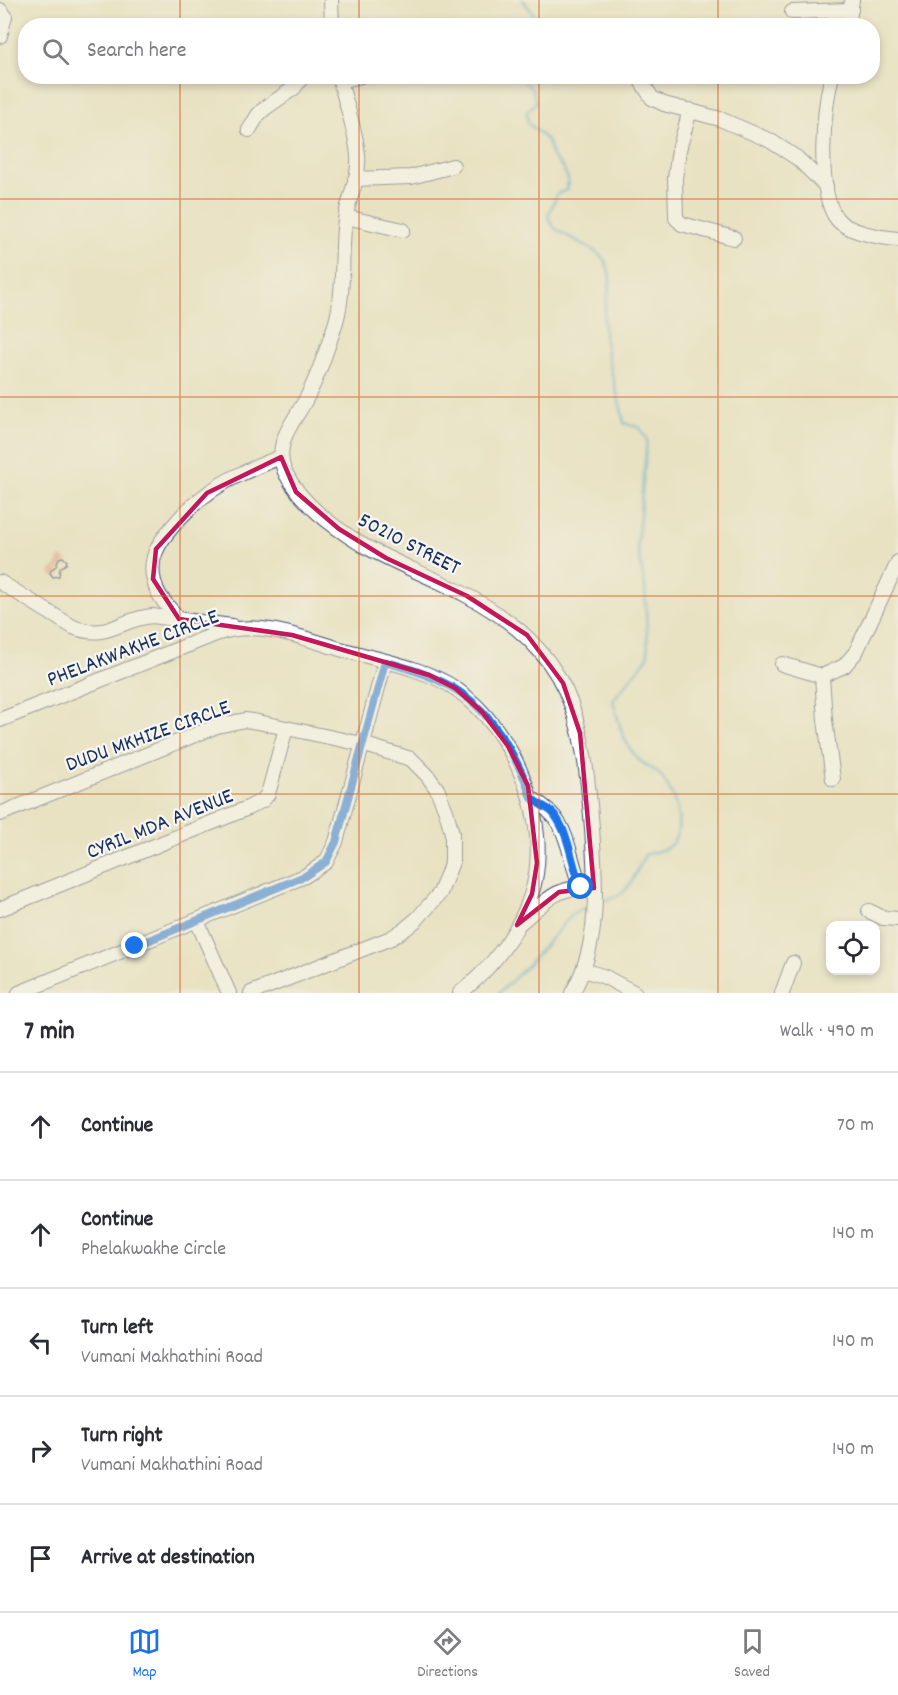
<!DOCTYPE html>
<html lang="en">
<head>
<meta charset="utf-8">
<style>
  :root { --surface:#fff; --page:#f7f7f7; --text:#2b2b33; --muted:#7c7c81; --line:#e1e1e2; --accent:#1a73e8 }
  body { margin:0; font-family:Dekko,sans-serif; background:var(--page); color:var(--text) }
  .controls { position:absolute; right:18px; bottom:18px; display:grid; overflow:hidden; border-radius:12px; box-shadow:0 3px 9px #0003 }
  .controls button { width:54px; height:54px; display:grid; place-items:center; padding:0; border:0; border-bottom:2px solid var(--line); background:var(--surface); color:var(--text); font:30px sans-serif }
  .stop { position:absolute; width:18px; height:18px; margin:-14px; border:4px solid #1a73e8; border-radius:50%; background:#fff }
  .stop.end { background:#1a73e8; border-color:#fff; box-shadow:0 2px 6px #0008 }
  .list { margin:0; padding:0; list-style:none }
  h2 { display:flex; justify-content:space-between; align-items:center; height:78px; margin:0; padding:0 24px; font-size:26px }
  h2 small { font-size:20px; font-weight:400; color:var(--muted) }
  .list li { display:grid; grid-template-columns:39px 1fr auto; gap:18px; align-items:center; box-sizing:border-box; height:108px; padding:0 24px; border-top:2px solid var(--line) }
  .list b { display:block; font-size:22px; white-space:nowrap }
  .list p { margin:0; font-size:20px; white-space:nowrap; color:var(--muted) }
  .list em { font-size:20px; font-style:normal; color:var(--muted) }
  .icon { flex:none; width:33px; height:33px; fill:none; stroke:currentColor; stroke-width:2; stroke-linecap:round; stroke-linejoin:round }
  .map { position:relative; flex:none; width:898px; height:993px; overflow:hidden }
  .search { position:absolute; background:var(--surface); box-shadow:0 3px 9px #0003; left:18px; right:18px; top:18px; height:66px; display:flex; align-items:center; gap:15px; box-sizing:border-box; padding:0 21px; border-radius:24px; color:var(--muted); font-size:22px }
  .sheet { height:618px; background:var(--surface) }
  nav { display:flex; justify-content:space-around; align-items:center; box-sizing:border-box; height:84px; border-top:2px solid var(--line); background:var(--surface); font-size:16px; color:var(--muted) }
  nav a { display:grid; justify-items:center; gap:3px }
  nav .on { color:var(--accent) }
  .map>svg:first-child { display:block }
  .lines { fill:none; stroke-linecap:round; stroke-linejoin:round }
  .stream { stroke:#4ba8ca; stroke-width:3 }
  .building { fill:#e2a186 }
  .minor-casing { stroke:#3a4a6d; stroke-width:16 }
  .minor { stroke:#fff; stroke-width:14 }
  .route { stroke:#1a73e8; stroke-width:8 }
  .marked { fill:none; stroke:#c2185b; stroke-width:4.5; stroke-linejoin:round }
  .grid { fill:none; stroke:#d45514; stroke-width:1.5; stroke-opacity:0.55 }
  .labels { text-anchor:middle; stroke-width:4.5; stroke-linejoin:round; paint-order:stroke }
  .street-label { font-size:22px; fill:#1b2f5e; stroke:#f6f6f2 }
</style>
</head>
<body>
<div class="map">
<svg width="898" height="993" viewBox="0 0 898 993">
  <rect width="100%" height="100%" fill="#f6f6f2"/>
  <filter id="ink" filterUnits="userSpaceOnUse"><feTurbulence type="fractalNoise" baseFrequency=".0167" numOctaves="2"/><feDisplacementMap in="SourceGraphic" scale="12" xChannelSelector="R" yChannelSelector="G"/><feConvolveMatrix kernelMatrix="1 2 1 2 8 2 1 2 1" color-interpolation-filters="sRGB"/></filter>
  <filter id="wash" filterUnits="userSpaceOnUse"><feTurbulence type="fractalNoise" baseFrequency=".008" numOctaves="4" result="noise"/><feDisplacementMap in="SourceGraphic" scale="24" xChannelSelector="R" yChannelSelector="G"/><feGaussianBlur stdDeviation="1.35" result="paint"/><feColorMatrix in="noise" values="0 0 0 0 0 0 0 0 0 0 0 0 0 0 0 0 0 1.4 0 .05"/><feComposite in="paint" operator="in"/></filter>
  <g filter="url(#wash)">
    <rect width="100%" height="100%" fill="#e9e2c2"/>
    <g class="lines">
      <g class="stream">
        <polyline points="523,0 537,19 537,26"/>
        <path d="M521,76L522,80L532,89L536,103L527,111L528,123L547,140L552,156L563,168L568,179L567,190L557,194L548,216C550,220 551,225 555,228C567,239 601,248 607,265C615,284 604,300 604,319C603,355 618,389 624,423L640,428L647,440L637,546L645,586L648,657L613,700C618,720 622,739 635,756C641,764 650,766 657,772C673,786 690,831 668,847C663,851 653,852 646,854C633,874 634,892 607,900"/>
        <polyline points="499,993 528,965 572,914 584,908"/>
      </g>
    </g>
    <g id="blocks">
      <polygon class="building" points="63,557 67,561 66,564 60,568 59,576 53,577 50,573 51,570 56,566 59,558"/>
    </g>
  </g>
  <g filter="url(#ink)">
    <use href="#blocks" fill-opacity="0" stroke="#3a4a6d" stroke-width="1.5"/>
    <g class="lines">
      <defs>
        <g id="minor">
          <polyline points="331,0 332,26"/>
          <polyline points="0,10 5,16 0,36"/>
          <polyline points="792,12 851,10"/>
          <polyline points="848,26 852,0"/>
          <path d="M339,76C345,103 356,129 358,156C360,177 348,199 345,220C340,255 346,294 334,328C326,352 318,377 306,399C299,413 287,427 283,442C280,453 281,464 286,474C302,504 332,526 361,544C394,563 430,576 464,594C572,651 583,715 592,828C596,883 601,944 572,993"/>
          <polyline points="638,76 652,98 664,104 720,119 769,140 797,158 826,186"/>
          <path d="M832,76C823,108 816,192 837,219C847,232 882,238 898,239"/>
          <polyline points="340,81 361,76"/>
          <polyline points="690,110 679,150 675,178 676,218 682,224 734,238"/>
          <polyline points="249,130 258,115 264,109 294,88 303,76"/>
          <polyline points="355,179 411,177 453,166"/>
          <polyline points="346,217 403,230"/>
          <path d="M0,582L73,627C108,641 119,619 152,616L232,626"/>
          <path d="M179,619C169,608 157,596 154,581C148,559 159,542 173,526C204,489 236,474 281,457"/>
          <polyline points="782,664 822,676"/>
          <path d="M0,720L216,634C257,619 300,637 340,649C375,659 426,668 456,689C515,730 554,825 531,895C519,933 491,969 460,993"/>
          <polyline points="833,779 825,720 822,676 844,666 856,652 898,562"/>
          <path d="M531,798C572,821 565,849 581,887"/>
          <polyline points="0,814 217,726 245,720 258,722 362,744 411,759 427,775 437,789 446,811 452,833 452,862 440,893 417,919 405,929 391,938 358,951 251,993"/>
          <polyline points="0,909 248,808 263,800 268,794 286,728"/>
          <polyline points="869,911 883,918 898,919"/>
          <polyline points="197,921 229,993"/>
          <path d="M521,922C545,902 557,885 590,888"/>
          <polyline points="584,970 605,977 635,993"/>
          <polyline points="19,993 305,876 326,862 336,842 385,662"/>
          <polyline points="782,993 793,963"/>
        </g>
      </defs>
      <use href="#minor" class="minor-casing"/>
      <use href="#minor" class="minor"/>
    </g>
  </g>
  <g class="lines" filter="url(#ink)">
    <path class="route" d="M135,946L305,876L326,862L336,842L385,662C444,677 481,696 511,752C517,763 523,774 527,785C528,789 529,795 532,798C538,805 548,807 554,814C570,835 571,863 581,887"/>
  </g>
  <path d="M0 0H898V993H0ZM281,457L296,492L339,529L386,558L467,596L527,635L563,683L580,733L594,888L559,892L517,925L532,894L537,863L528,786L508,746L482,712L455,688L429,675L292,635L179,619L153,579L156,549L207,493Z" fill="#e9e2c2" fill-opacity=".55" fill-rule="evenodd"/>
  <path class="marked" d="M281,457L296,492L339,529L386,558L467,596L527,635L563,683L580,733L594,888L559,892L517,925L532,894L537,863L528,786L508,746L482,712L455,688L429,675L292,635L179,619L153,579L156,549L207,493Z"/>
  <path class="grid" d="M180,0V26M359,0V26M539,0V26M718,0V26M180,76V993M359,76V993M539,76V993M718,76V993M0,199H898M0,397H898M0,596H898M0,794H898"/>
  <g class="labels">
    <g class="street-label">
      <text transform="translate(410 542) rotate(27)" y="8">50210 STREET</text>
      <text transform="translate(132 646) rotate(-21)" y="8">PHELAKWAKHE CIRCLE</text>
      <text transform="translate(147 734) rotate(-20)" y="8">DUDU MKHIZE CIRCLE</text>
      <text transform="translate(159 822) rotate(-22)" y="8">CYRIL MDA AVENUE</text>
    </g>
  </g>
</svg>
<div class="controls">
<button><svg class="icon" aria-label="locate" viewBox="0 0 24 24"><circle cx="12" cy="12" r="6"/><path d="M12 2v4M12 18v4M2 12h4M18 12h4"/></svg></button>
</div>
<div class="stop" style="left:581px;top:887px"></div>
<div class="stop end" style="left:135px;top:946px"></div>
<div class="search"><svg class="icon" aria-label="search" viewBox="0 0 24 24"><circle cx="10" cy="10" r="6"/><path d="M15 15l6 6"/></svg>Search here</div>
</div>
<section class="sheet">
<h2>7 min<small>Walk · 490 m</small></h2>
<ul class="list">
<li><svg class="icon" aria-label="ahead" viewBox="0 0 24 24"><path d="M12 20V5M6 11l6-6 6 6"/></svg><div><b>Continue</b></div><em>70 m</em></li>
<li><svg class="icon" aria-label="ahead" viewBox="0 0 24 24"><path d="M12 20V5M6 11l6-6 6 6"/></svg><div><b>Continue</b><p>Phelakwakhe Circle</p></div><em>140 m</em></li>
<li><svg class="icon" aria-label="left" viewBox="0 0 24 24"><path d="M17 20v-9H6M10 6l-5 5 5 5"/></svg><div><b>Turn left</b><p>Vumani Makhathini Road</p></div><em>140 m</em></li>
<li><svg class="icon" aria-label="right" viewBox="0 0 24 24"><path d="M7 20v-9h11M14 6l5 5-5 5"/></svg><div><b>Turn right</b><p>Vumani Makhathini Road</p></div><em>140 m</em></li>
<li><svg class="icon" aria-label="arrive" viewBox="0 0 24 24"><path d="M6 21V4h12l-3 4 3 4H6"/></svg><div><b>Arrive at destination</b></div></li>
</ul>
</section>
<nav>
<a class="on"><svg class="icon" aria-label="map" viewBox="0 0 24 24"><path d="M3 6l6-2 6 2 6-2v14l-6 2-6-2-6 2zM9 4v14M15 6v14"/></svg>Map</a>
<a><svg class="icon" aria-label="directions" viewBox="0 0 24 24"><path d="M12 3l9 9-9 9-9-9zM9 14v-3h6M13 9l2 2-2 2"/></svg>Directions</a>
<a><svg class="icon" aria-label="saved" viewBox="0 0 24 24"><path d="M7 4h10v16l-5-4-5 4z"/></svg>Saved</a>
</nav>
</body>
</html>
